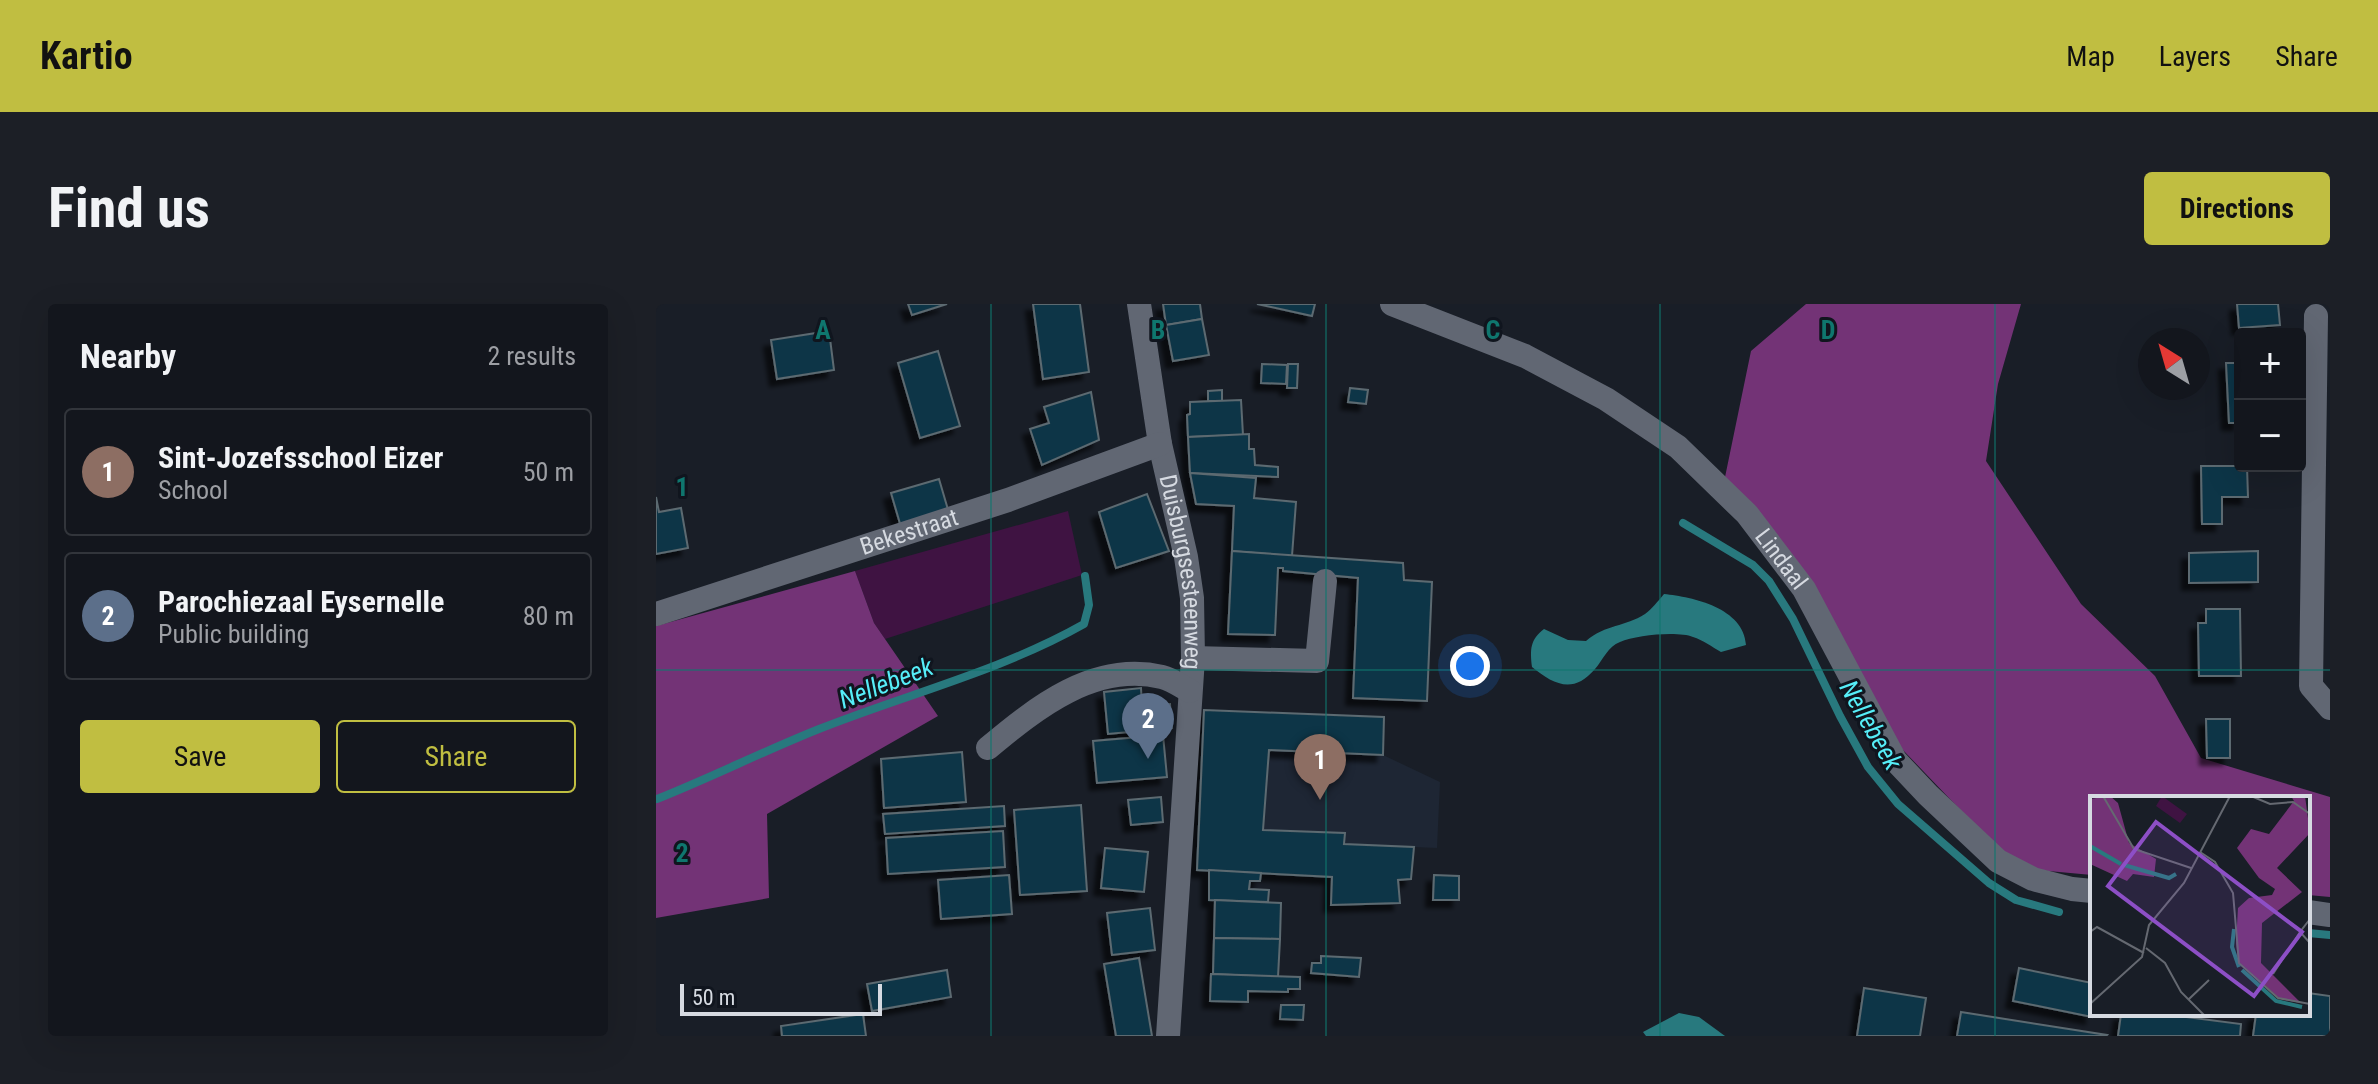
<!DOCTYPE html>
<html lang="en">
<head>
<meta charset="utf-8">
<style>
  :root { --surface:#13161d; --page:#1c1f26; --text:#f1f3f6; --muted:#9d9fa4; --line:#32353b; --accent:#c0be41 }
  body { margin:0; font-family:"Roboto Condensed",sans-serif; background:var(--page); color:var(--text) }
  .controls { position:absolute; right:24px; top:24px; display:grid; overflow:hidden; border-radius:8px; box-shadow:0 8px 32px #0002 }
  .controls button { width:72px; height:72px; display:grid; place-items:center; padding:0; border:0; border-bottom:2px solid var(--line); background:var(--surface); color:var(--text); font:40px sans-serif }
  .compass { position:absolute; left:1482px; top:24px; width:72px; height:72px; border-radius:50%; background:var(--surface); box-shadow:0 8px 32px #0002; rotate:323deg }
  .scale { position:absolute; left:24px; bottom:20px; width:202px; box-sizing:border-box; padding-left:8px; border:4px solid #d6dae1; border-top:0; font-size:22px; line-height:28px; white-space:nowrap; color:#d6dae1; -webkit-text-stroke:6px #10151e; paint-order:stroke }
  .you { position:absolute; left:814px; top:362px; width:28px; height:28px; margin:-20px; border:6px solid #fff; border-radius:50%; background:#1a73e8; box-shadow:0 0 0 12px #1a73e833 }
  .badge { display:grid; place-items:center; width:52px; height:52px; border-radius:50%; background:var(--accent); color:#fff; font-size:26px; font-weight:700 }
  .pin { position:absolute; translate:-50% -66px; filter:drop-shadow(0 2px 4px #0008) }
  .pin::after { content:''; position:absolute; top:42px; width:28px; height:24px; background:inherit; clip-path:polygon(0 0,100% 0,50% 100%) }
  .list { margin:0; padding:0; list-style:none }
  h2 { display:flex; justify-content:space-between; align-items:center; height:104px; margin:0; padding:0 32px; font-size:34px }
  h2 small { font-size:26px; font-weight:400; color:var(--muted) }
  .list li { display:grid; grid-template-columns:52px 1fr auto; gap:24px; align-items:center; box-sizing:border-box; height:128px; margin:0 16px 16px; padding:0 16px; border:2px solid var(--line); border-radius:8px }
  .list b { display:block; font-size:30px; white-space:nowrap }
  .list p { margin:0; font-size:26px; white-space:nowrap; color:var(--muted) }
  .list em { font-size:26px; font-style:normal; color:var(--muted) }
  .actions { display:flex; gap:16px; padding:24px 32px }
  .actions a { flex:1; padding:18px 0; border:2px solid var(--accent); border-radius:8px; text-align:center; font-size:28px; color:var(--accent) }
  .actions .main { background:var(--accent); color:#111 }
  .map { position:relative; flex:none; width:1674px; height:732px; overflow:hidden; border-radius:8px }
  header { display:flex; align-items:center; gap:48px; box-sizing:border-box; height:112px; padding:0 40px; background:var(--accent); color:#111 }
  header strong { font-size:38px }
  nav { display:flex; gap:44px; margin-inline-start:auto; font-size:28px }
  .intro { display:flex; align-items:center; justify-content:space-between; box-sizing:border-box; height:192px; padding:0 48px }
  h1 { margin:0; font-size:56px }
  .button { padding:20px 36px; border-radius:8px; background:var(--accent); color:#111; font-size:28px; font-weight:700 }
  main { display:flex; gap:48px; padding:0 48px }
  aside { flex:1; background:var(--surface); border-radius:8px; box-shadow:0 8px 32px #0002 }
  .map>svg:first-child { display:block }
  .built { fill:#1e2634 }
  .green { fill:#3f1342 }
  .forest { fill:#733376 }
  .water { fill:#28797e }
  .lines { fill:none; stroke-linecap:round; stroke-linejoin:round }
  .stream { stroke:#28797e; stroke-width:8 }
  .building { fill:#113546; stroke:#5c6a71; stroke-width:2; filter:url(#shadow) }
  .minor { stroke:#616773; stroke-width:24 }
  .grid { fill:none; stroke:#0f766e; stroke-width:2; stroke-opacity:0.55 }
  .labels { text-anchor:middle; stroke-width:6; stroke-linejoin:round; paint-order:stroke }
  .street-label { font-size:24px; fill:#d6dae1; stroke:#10151e }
  .water-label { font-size:26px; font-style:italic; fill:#56eef8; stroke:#10151e }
  .inset-river { fill:none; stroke:#28797e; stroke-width:4 }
  .inset-road { fill:none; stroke:#656971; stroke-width:2 }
  .view { fill:#8d4fc6; fill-opacity:0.15; stroke:#8d4fc6; stroke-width:4 }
  .inset-edge { fill:none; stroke:#d6dae1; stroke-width:4 }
  .grid-label { font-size:26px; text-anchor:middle; font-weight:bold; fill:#0f766e; stroke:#10151e; stroke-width:6; stroke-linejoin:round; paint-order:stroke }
</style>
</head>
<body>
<header>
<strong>Kartio</strong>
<nav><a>Map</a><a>Layers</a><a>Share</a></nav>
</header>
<div class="intro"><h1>Find us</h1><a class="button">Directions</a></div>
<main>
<aside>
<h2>Nearby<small>2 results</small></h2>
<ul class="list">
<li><span class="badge" style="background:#8d6e63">1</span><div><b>Sint-Jozefsschool Eizer</b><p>School</p></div><em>50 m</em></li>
<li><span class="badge" style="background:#5c6f8a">2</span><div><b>Parochiezaal Eysernelle</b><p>Public building</p></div><em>80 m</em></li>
</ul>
<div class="actions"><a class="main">Save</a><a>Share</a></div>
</aside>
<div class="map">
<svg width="1674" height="732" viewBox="0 0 1674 732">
  <defs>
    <filter id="shadow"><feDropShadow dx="-7" dy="7" stdDeviation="2" flood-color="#0009"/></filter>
  </defs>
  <rect width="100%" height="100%" fill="#191e27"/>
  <polygon class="built" points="548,406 728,413 727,451 784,478 781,544 758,543 755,575 742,576 744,599 675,601 675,573 541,566"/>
  <polygon class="green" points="412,207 426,271 229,335 218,319 199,267"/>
  <g class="forest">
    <polygon points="1150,0 1365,0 1342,80 1330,157 1425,300 1499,372 1545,454 1674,493 1674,593 1652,591 1652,494 1436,494 1436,571 1360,564 1246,445 1068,178 1095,47"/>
    <polygon points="199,267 218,319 282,412 111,510 113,594 0,614 0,322"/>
  </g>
  <g class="water">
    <path d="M1008,290C1037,293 1088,304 1090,341L1065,348C1056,343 1047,336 1037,333C1022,327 980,331 964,338C952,342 947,356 939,365C917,391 897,380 876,363C874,345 874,336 888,325L912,336L930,337C950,320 969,323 989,310C996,305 1002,297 1008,290Z"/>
    <polygon points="1023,709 1043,713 1069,732 990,732 987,728"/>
  </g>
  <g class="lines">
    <g class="stream">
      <polyline points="1027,219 1097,261 1113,277 1137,315 1184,412 1212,463 1242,500 1333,579 1360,596 1403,608"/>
      <path d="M1,495C56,473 108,447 163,425C251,390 345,367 428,320L433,301L429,272"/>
      <polyline points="1652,629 1674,631"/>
    </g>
  </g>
  <g class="building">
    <polygon points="252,0 291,0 256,11"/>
    <polygon points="377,0 424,0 433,68 387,75"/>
    <polygon points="507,0 544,0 546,15 510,21"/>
    <polygon points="601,0 659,0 656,12"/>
    <polygon points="1581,0 1622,0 1624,21 1583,24"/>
    <polygon points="546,15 553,51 517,57 510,21"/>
    <polygon points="173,27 178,66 121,75 115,36"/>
    <polygon points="282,47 304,122 264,134 242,59"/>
    <polygon points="1570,59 1584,59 1584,119 1573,119"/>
    <polygon points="606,60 631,61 630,80 605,79"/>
    <polygon points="632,60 642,60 641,84 631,84"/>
    <polygon points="694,84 712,86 710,100 692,98"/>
    <polygon points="566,86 566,97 552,97 552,87"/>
    <polygon points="435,88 443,136 386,161 374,125 393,119 388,103"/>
    <polygon points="585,96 587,131 532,133 531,111 534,110 534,98"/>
    <polygon points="593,130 593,145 598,145 599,161 622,163 622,173 534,169 532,133"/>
    <polygon points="1545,162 1591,162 1592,193 1566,193 1566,220 1546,220"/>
    <polygon points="534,169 600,174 598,194 640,198 636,252 576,247 578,202 540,200"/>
    <polygon points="283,175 293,209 245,223 235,189"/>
    <polygon points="491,190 513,247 460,264 443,208"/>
    <polygon points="0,193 3,208 25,204 32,244 0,250"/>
    <polygon points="576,247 747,259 748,276 776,278 771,397 697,394 702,274 627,267 627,264 622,264 619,331 572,330"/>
    <polygon points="1602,247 1602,278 1533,279 1533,249"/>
    <polygon points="1550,305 1584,305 1585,372 1543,372 1542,319 1550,319"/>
    <polygon points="485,384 486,403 514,400 516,424 452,430 448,388"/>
    <polygon points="548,406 728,413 727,451 613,446 607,526 689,529 688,540 758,543 755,575 742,576 744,599 675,601 676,573 541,566"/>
    <polygon points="1550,415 1574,415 1574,454 1551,454"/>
    <polygon points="507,431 511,473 441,479 437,437"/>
    <polygon points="306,448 310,498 228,504 225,455"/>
    <polygon points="505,493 507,518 475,521 472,496"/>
    <polygon points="425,501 431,587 364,591 358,506"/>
    <polygon points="348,502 349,522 229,530 227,510"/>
    <polygon points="347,527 349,563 232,570 230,534"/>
    <polygon points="449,544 492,548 488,588 445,584"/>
    <polygon points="553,566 605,569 604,577 594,577 593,585 613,586 612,598 553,596"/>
    <polygon points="353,571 356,610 285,615 282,576"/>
    <polygon points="778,571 803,572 803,596 777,596"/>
    <polygon points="559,596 625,599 624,635 558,634"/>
    <polygon points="494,604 499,646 456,651 451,609"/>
    <polygon points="558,634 624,635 622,673 557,670"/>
    <polygon points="665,652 705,654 703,673 655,669 656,659 665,659"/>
    <polygon points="483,654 496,732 460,732 448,660"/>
    <polygon points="1363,664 1436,679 1436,713 1357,697"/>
    <polygon points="291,666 295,693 216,707 211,680"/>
    <polygon points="555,670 644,673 644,685 632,685 632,688 592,687 592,698 554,697"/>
    <polygon points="1208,684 1270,694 1264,732 1201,732"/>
    <polygon points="1652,689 1674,692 1674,732 1597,732 1600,710 1652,710"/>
    <polygon points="625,701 648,701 647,716 624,715"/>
    <polygon points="1305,708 1451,731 1450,732 1301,732"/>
    <polygon points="207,710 210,732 126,732 125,722"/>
    <polygon points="1465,710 1507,710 1585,720 1584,732 1462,732"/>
  </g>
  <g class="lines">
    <g class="minor">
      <path id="s1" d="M483,0L504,140L530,253L536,294L537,354L512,732"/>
      <path id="s2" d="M736,0L869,52L950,95L1022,143L1091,210L1148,285L1239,456L1272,491L1342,557L1377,575L1416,585L1436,587"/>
      <polyline points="1660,12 1655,382 1674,404"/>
      <path id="s3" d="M0,310L352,196L504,140"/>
      <polyline points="537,354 661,357 669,277"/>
      <path d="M332,444C380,404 438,357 506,373C515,375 525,382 534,387"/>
      <polyline points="1652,608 1674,611"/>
    </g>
  </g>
  <path class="grid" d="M335,0V732M670,0V732M1004,0V732M1339,0V732M0,366H1674"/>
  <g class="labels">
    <g class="street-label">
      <text dy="8" stroke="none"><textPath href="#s3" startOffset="266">Bekestraat</textPath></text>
      <text dy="8" stroke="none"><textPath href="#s2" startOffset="474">Lindaal</textPath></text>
      <text dy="8" stroke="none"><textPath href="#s1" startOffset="272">Duisburgsesteenweg</textPath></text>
    </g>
    <g class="water-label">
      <text transform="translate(230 379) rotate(-21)" y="9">Nellebeek</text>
      <text transform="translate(1215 421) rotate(60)" y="9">Nellebeek</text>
    </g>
  </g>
  <g transform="translate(1434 492)">
    <rect width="220" height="220" fill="#191e27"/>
    <path d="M72,0L97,18L90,27L66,10Z" fill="#3f1342"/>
    <path d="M20,0L28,7L39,47L66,63L64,81L43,78L37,85L0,68V3ZM201,0H215L220,37L187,72L212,96L172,127L171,167L211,207L190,203L148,165L146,147L148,112L159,102L182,99L185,93L169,82L147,52L161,33L179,38L204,5Z" fill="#733376"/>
    <path class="inset-river" d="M0,50L31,68M34,69L79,82L86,78M144,133L142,151L149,171M152,174L186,205L212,211"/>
    <path class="inset-road" d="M13,0L44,53L101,72M161,0L180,8L203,6L220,18M110,56L125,66L143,97L149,167L188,202L220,208M220,123L210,136L220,147M0,136L7,131L54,157M56,152L75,167L91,196L115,220M183,178L210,136M99,203L119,184M0,208L52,161L59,129L94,87L140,0"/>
    <path class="view" d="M66,26L212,136L164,200L18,90Z"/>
    <rect width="220" height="220" class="inset-edge"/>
  </g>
  <g class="grid-label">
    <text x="167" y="35">A</text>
    <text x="502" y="35">B</text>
    <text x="837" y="35">C</text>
    <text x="1172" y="35">D</text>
    <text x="26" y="192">1</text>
    <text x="26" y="558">2</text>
  </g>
</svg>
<div class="controls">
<button>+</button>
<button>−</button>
</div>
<svg class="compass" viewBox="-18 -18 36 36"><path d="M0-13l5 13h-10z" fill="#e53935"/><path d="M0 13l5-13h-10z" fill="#9d9fa4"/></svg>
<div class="scale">50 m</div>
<div class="you"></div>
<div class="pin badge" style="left:664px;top:496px;background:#8d6e63">1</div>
<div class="pin badge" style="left:492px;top:455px;background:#5c6f8a">2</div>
</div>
</main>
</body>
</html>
